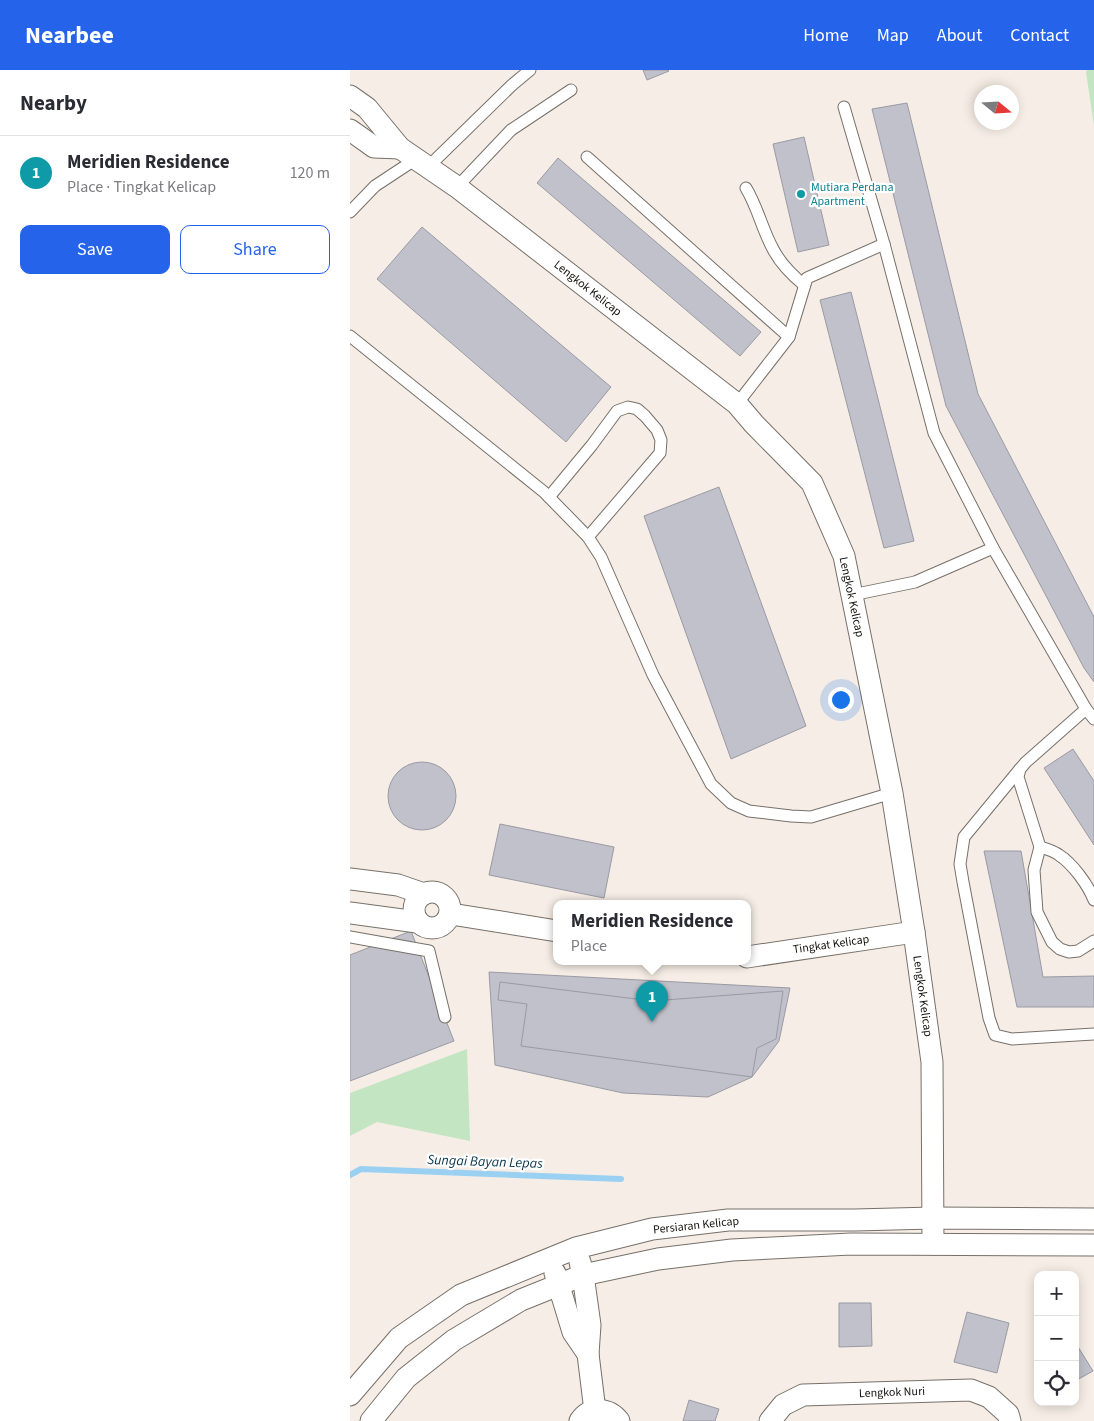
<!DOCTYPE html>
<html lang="en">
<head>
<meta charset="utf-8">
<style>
  :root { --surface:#fff; --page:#f7f7f7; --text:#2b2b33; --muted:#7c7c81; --line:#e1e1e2; --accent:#2563eb }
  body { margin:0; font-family:"Source Sans 3",sans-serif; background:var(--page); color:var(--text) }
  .controls { position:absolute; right:15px; bottom:15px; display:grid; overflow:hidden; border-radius:10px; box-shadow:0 2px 12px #0003 }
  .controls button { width:45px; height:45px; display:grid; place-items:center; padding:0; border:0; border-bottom:1px solid var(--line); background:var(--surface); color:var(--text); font:25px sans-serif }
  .compass { position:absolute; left:624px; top:15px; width:45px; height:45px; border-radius:50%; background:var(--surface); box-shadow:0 2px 12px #0003; rotate:108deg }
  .you { position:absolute; left:490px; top:629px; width:18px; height:18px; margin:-12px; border:4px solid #fff; border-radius:50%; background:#1a73e8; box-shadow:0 0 0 8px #1a73e833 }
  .badge { display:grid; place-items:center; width:32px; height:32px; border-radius:50%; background:var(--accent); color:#fff; font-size:16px; font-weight:700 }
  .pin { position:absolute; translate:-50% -41px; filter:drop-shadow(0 1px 2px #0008) }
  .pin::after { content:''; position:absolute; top:26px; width:18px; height:15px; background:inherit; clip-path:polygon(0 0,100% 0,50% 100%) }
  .popup { position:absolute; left:203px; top:830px; width:198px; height:65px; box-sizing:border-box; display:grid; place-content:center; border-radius:10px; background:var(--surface); filter:drop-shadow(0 1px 4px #0005); font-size:16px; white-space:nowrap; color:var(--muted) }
  .popup b { font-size:19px; color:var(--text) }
  .popup::after { content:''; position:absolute; left:50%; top:100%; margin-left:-10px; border:10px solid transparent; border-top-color:var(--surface) }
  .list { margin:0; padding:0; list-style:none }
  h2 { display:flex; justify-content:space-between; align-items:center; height:65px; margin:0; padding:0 20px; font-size:21px }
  h2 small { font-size:16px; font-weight:400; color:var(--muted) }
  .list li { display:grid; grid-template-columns:32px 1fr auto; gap:15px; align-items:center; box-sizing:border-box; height:75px; padding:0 20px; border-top:1px solid var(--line) }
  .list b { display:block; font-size:19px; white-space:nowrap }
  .list p { margin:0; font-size:16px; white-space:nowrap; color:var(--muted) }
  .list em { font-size:16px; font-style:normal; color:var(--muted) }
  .actions { display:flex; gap:10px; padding:15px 20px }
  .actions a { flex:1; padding:11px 0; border:1px solid var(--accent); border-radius:10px; text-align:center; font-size:18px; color:var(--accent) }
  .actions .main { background:var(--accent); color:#fff }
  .icon { flex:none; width:28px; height:28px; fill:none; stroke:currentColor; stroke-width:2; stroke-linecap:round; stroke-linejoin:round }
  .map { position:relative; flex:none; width:744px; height:1351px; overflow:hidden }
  header { display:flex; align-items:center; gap:30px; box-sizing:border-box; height:70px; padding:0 25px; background:var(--accent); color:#fff }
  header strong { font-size:24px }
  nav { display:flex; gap:28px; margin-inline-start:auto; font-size:18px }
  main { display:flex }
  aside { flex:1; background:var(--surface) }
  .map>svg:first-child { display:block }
  .green { fill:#c3e5c2 }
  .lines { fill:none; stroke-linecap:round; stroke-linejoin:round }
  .stream { stroke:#9ad0f2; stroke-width:6 }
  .building { fill:#c0c1ca; stroke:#9a9aa4 }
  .lane-casing { stroke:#777069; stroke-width:13 }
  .street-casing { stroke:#777069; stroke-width:23 }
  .lane { stroke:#fff; stroke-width:11 }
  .street { stroke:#fff; stroke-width:21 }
  .culture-dot { fill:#0f9aa8; stroke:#fff; stroke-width:2 }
  .labels { text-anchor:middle; stroke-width:4.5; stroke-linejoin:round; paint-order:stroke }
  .culture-label { font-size:12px; fill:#0d838f; stroke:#fff; text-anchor:start }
  .street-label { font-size:12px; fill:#13100d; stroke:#fff }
  .water-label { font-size:14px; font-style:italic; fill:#05344b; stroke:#fff }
</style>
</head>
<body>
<header>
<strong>Nearbee</strong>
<nav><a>Home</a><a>Map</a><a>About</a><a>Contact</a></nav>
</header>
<main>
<aside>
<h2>Nearby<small></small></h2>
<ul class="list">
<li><span class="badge" style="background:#0f9aa8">1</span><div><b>Meridien Residence</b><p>Place · Tingkat Kelicap</p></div><em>120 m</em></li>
</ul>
<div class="actions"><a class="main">Save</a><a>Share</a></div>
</aside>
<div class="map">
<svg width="744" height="1351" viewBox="0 0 744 1351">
  <rect width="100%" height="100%" fill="#f6eee6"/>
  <g class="green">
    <polygon points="737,0 744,0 744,56 736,2"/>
    <polygon points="117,979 120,1071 27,1052 0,1066 0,1023"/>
  </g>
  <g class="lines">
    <polyline class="stream" points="0,1105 11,1099 271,1109"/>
  </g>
  <g class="building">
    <polygon points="293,0 318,0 319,1 297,10"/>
    <polygon points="557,33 628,324 744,547 744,612 734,598 596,336 522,39"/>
    <polygon points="454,67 479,175 448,182 423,74"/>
    <polygon points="208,88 411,262 390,286 187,113"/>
    <polygon points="72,157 261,317 216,372 27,209"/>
    <polygon points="501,222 564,471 534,478 470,230"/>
    <polygon points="369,417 456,656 381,689 294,446"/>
    <polygon points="723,679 744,711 744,775 694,698"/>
    <circle cx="72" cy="726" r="34"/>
    <polygon points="150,754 264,777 254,828 139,805"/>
    <polygon points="634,781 671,781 693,907 744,906 744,937 667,937"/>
    <polygon points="61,861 104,971 0,1011 0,885"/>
    <polygon points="139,902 440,918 429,971 402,1007 358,1027 273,1023 145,995"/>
    <polygon points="150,912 302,931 433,921 426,969 407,978 402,1007 171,976 177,934 148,930"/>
    <polygon points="489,1233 521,1233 522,1276 489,1277"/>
    <polygon points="617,1242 659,1253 647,1303 604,1292"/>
    <polygon points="725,1272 743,1301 725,1311"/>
    <polygon points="339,1330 369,1339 365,1351 333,1351"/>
  </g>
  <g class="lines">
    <defs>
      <g id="lane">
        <polyline points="494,37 534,174 584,363 643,478 736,639 744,649"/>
        <polyline points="237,87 439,267"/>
        <polyline points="78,97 162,15 180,0"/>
        <polyline points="107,117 161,60 221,20"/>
        <path d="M396,118C408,138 412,159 423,179C430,193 442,205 454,215"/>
        <polyline points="0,142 25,116 66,89"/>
        <polyline points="0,266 194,422 238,467 251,487 303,605 361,714 381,733 399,741 441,746 461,747 542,723"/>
        <polyline points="387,334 439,267 457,208 534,174"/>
        <polyline points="199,427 242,375 267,341 278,337 287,339 295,346 307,360 311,370 310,383 238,467"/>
        <polyline points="502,525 565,512 643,478"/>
        <polyline points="736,639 676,692 670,699 668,707 690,777 684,800 687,842 702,872 710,879 719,882 728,881 744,871"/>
        <polyline points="670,699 614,767 610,794 613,812 639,948 645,965 662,969 744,964"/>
        <path d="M690,777C697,779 704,781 709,785C723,794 738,815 744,830"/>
        <polyline points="0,867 79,881 95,947"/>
      </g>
      <g id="street">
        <polyline points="0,26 17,38 50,78 107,117 387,334 404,354 462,413 494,486 542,723 564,862 582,992 583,1174"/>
        <polyline points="0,60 24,77 50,78"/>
        <polyline points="0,809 48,815 74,824"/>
        <circle cx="82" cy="840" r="18"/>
        <polyline points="0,843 67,852"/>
        <polyline points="101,844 207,861"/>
        <polyline points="397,887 564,862"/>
        <polyline points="230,1192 233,1205 240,1255 238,1284 245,1341"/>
        <polyline points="205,1203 223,1262 238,1284"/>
        <polyline points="0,1325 49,1268 111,1225 226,1178 302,1159 378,1150 505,1150 583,1148 744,1149"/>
        <polyline points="21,1351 56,1308 104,1270 171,1230 233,1205 308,1189 382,1180 501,1174 744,1175"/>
        <path d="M230,1351C240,1336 259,1338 269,1351"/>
        <polyline points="420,1351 433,1335 453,1325 621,1320 639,1327 658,1344 660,1351"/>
      </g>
    </defs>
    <use href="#lane" class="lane-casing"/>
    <use href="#street" class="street-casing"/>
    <use href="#lane" class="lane"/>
    <use href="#street" class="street"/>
  </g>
  <circle class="culture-dot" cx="451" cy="124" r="5"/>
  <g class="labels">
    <g class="culture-label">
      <text x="461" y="121">Mutiara Perdana<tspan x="461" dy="14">Apartment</tspan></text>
    </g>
    <g class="street-label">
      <text transform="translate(238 218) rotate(38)" y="4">Lengkok Kelicap</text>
      <text transform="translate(502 527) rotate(78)" y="4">Lengkok Kelicap</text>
      <text transform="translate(481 874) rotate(-8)" y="4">Tingkat Kelicap</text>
      <text transform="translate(573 926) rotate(82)" y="4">Lengkok Kelicap</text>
      <text transform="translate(346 1155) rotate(-6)" y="4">Persiaran Kelicap</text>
      <text transform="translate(542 1322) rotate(-2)" y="4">Lengkok Nuri</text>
    </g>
    <g class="water-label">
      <text transform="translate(135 1091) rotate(2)" y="5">Sungai Bayan Lepas</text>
    </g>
  </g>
</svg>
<div class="controls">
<button>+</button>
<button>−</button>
<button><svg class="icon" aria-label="locate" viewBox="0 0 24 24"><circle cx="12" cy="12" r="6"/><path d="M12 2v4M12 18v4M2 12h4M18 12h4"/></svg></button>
</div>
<svg class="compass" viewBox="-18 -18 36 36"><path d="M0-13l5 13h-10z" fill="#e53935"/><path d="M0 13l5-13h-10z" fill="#7c7c81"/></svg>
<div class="you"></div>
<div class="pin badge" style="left:302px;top:952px;background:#0f9aa8">1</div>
<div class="popup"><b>Meridien Residence</b>Place</div>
</div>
</main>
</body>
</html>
